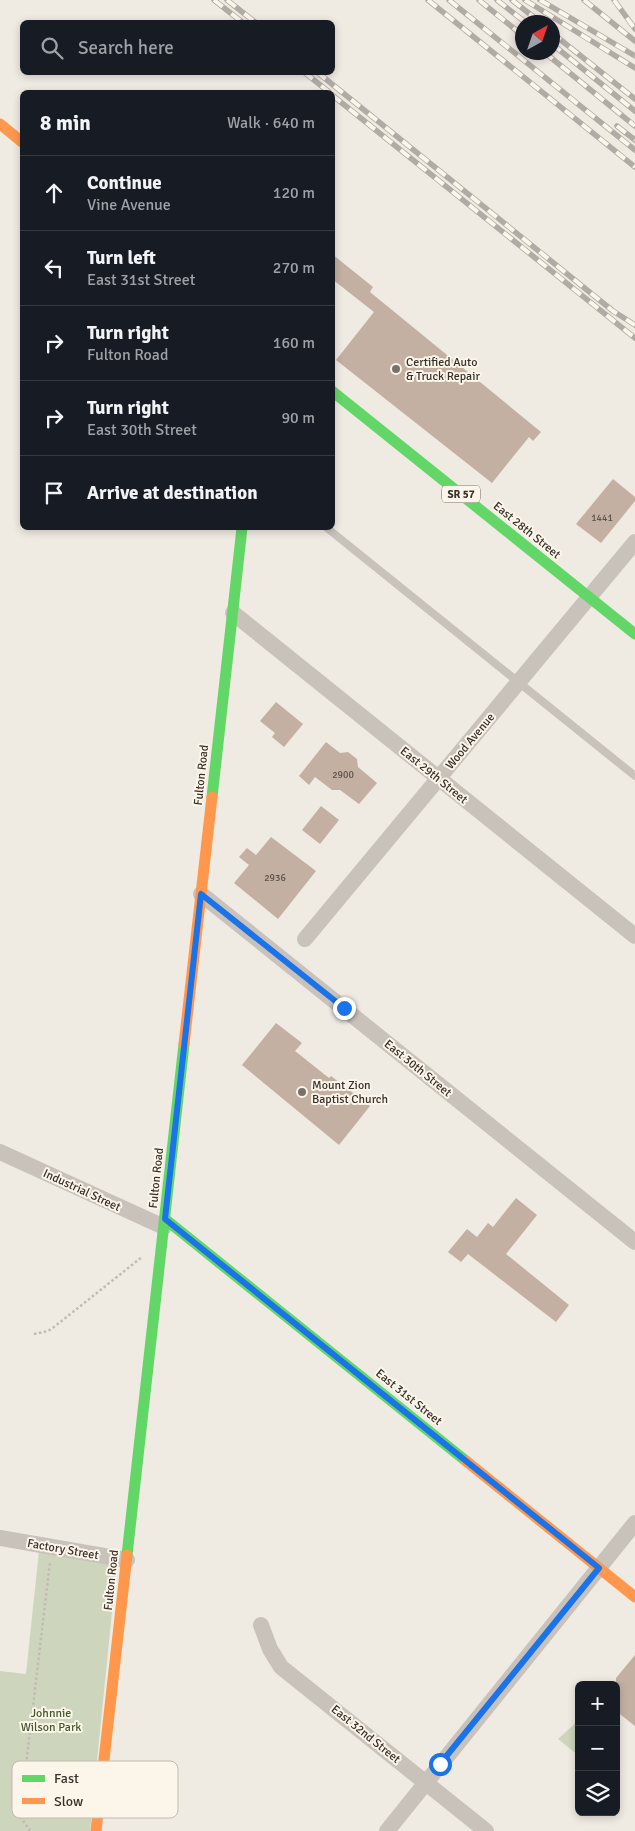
<!DOCTYPE html>
<html lang="en">
<head>
<meta charset="utf-8">
<style>
  :root { --surface:#171b24; --page:#20242c; --text:#f1f3f6; --muted:#9ea1a6; --line:#363941 }
  body { margin:0; font-family:Signika,sans-serif; background:var(--page); color:var(--text) }
  .controls { position:absolute; right:15px; bottom:15px; display:grid; overflow:hidden; border-radius:8px; box-shadow:0 2px 8px #0003 }
  .controls button { width:45px; height:45px; display:grid; place-items:center; padding:0; border:0; border-bottom:1px solid var(--line); background:var(--surface); color:var(--text); font:25px sans-serif }
  .compass { position:absolute; left:515px; top:15px; width:45px; height:45px; border-radius:50%; background:var(--surface); box-shadow:0 2px 8px #0003; rotate:40deg }
  .stop { position:absolute; width:15px; height:15px; margin:-11px; border:4px solid #1a73e8; border-radius:50%; background:#fff }
  .stop.end { background:#1a73e8; border-color:#fff; box-shadow:0 1px 5px #0008 }
  .list { margin:0; padding:0; list-style:none }
  h2 { display:flex; justify-content:space-between; align-items:center; height:65px; margin:0; padding:0 20px; font-size:21px }
  h2 small { font-size:16px; font-weight:400; color:var(--muted) }
  .list li { display:grid; grid-template-columns:32px 1fr auto; gap:15px; align-items:center; box-sizing:border-box; height:75px; padding:0 20px; border-top:1px solid var(--line) }
  .list b { display:block; font-size:19px; white-space:nowrap }
  .list p { margin:0; font-size:16px; white-space:nowrap; color:var(--muted) }
  .list em { font-size:16px; font-style:normal; color:var(--muted) }
  .icon { flex:none; width:28px; height:28px; fill:none; stroke:currentColor; stroke-width:2; stroke-linecap:round; stroke-linejoin:round }
  .map { position:relative; flex:none; width:635px; height:1831px; overflow:hidden }
  .search { position:absolute; background:var(--surface); box-shadow:0 2px 8px #0003; left:20px; top:20px; width:315px; height:55px; display:flex; align-items:center; gap:12px; box-sizing:border-box; padding:0 18px; border-radius:8px; color:var(--muted); font-size:19px }
  .panel { position:absolute; background:var(--surface); box-shadow:0 2px 8px #0003; left:20px; top:90px; width:315px; height:440px; border-radius:8px }
  .map>svg:first-child { display:block }
  .green { fill:#cdd5bc }
  .building { fill:#c3b0a3 }
  .lines { fill:none; stroke-linecap:round; stroke-linejoin:round }
  .path { stroke:#c1bbb3; stroke-width:2.5; stroke-dasharray:2.5 2.5; stroke-linecap:butt }
  .lane { stroke:#c8c2bb; stroke-width:8 }
  .street { stroke:#c8c2bb; stroke-width:16 }
  .fast { stroke:#63d668; stroke-width:11 }
  .slow { stroke:#ff974d; stroke-width:11 }
  .rail-casing { stroke:#b0aba5; stroke-width:5.5 }
  .rail { stroke:#fbf5ea; stroke-width:4; stroke-dasharray:11; stroke-linecap:butt }
  .route { stroke:#1a73e8; stroke-width:6 }
  .poi-dot { fill:#79716a; stroke:#fbf5ea; stroke-width:2 }
  .labels { text-anchor:middle; stroke-width:4; stroke-linejoin:round; paint-order:stroke }
  .number-label { font-size:10px; fill:#5c5048 }
  .shield { fill:#fbf5ea; stroke:#736b63; stroke-width:1 }
  .shield-label { font-size:11px; font-weight:bold; fill:#393029 }
  .poi-label { font-size:12px; fill:#393029; stroke:#fbf5ea; text-anchor:start }
  .street-label { font-size:12px; fill:#393029; stroke:#fbf5ea }
  .park-label { font-size:12px; fill:#43592b; stroke:#fbf5ea }
  .key { fill:#fbf5ea; stroke:#c1bab0; stroke-width:1 }
  .key-label { font-size:14px; fill:#393029 }
</style>
</head>
<body>
<div class="map">
<svg width="635" height="1831" viewBox="0 0 635 1831">
  <rect width="100%" height="100%" fill="#efeae2"/>
  <g class="green">
    <polygon points="39,1551 109,1564 116,1572 90,1831 0,1831 0,1671 26,1674"/>
    <polygon points="579,1720 579,1756 558,1739"/>
  </g>
  <g class="building">
    <polygon points="332,254 373,287 370,292 541,432 533,441 529,437 492,483 336,360 374,312 332,279"/>
    <polygon points="613,479 635,497 635,501 601,543 576,524"/>
    <polygon points="276,702 303,724 284,747 272,737 275,733 260,721"/>
    <polygon points="326,742 340,753 348,752 357,759 358,767 377,783 359,804 340,790 332,790 315,777 309,785 299,776"/>
    <polygon points="321,806 339,820 320,844 302,830"/>
    <polygon points="271,837 316,871 278,919 234,883 249,865 239,857 247,848 256,855"/>
    <polygon points="276,1023 302,1043 295,1051 329,1078 331,1076 370,1106 339,1145 242,1065"/>
    <polygon points="516,1198 537,1215 506,1254 569,1305 556,1322 468,1254 461,1262 448,1252 467,1229 477,1237 488,1223 493,1227"/>
    <polygon points="635,1655 635,1726 616,1711 616,1678"/>
  </g>
  <g class="lines">
    <g class="path">
      <polyline points="34,1334 48,1331 54,1327 142,1257"/>
      <polyline points="30,1831 20,1816 50,1562"/>
    </g>
    <polyline class="lane" points="327,528 635,776"/>
    <g class="street">
      <polyline points="233,613 635,936"/>
      <polyline points="201,894 635,1242"/>
      <polyline points="305,939 635,542"/>
      <polyline points="0,1152 164,1227"/>
      <polyline points="0,1538 127,1560"/>
      <polyline points="261,1625 270,1649 281,1667 486,1831"/>
      <polyline points="387,1831 635,1523"/>
    </g>
    <g class="fast">
      <polyline points="332,391 635,634"/>
      <polyline points="212,797 242,528"/>
      <polyline points="165,1219 466,1461"/>
      <polyline points="127,1555 184,1044"/>
    </g>
    <g class="slow">
      <polyline points="0,124 22,142"/>
      <polyline points="184,1044 212,797"/>
      <polyline points="466,1461 635,1597"/>
      <polyline points="96,1831 127,1555"/>
    </g>
    <defs>
      <g id="rail">
        <polyline points="214,0 242,22"/>
        <polyline points="227,0 255,22"/>
        <polyline points="428,0 635,167"/>
        <polyline points="449,0 635,150"/>
        <polyline points="479,0 522,35"/>
        <polyline points="497,0 525,22"/>
        <polyline points="512,0 540,22"/>
        <polyline points="525,0 635,68"/>
        <polyline points="540,0 635,56"/>
        <polyline points="584,0 635,41"/>
        <polyline points="614,0 635,29"/>
        <polyline points="552,33 635,99"/>
        <polyline points="552,44 635,111"/>
        <polyline points="544,52 635,126"/>
        <polyline points="304,72 329,92"/>
        <polyline points="317,72 613,311 635,325"/>
        <polyline points="332,95 635,338"/>
        <polyline points="617,126 635,140"/>
      </g>
    </defs>
    <use href="#rail" class="rail-casing"/>
    <use href="#rail" class="rail"/>
  </g>
  <g class="lines">
    <polyline class="route" points="344,1008 201,894 165,1219 599,1568 440,1764"/>
  </g>
  <g class="poi-dot">
    <circle cx="396" cy="369" r="5"/>
    <circle cx="302" cy="1092" r="5"/>
  </g>
  <g class="labels">
    <g class="number-label">
      <text x="602" y="521">1441</text>
      <text x="343" y="778">2900</text>
      <text x="275" y="881">2936</text>
    </g>
    <rect class="shield" x="442" y="485.5" width="38" height="17" rx="4"/>
    <g class="shield-label">
      <text x="461" y="498">SR 57</text>
    </g>
    <g class="poi-label">
      <text x="406" y="366">Certified Auto<tspan x="406" dy="14">&amp; Truck Repair</tspan></text>
      <text x="312" y="1089">Mount Zion<tspan x="312" dy="14">Baptist Church</tspan></text>
    </g>
    <g class="street-label">
      <text transform="translate(527 530) rotate(39)" y="4">East 28th Street</text>
      <text transform="translate(470 741) rotate(-50)" y="4">Wood Avenue</text>
      <text transform="translate(201 775) rotate(-84)" y="4">Fulton Road</text>
      <text transform="translate(434 775) rotate(39)" y="4">East 29th Street</text>
      <text transform="translate(418 1068) rotate(39)" y="4">East 30th Street</text>
      <text transform="translate(156 1178) rotate(-84)" y="4">Fulton Road</text>
      <text transform="translate(82 1190) rotate(25)" y="4">Industrial Street</text>
      <text transform="translate(409 1397) rotate(39)" y="4">East 31st Street</text>
      <text transform="translate(63 1549) rotate(10)" y="4">Factory Street</text>
      <text transform="translate(111 1580) rotate(-84)" y="4">Fulton Road</text>
      <text transform="translate(366 1734) rotate(39)" y="4">East 32nd Street</text>
    </g>
    <g class="park-label">
      <text x="51" y="1717">Johnnie<tspan x="51" dy="14">Wilson Park</tspan></text>
    </g>
  </g>
  <rect x="12" y="1761" width="166" height="57" rx="8" class="key"/>
  <rect x="22" y="1775" width="23" height="7" fill="#63d668"/>
  <rect x="22" y="1798" width="23" height="6" fill="#ff974d"/>
  <g class="key-label">
    <text x="54" y="1783">Fast</text>
    <text x="54" y="1806">Slow</text>
  </g>
</svg>
<div class="controls">
<button>+</button>
<button>−</button>
<button><svg class="icon" aria-label="layers" viewBox="0 0 24 24"><path d="M12 4l9 5-9 5-9-5zM3 14l9 5 9-5"/></svg></button>
</div>
<svg class="compass" viewBox="-18 -18 36 36"><path d="M0-13l5 13h-10z" fill="#e53935"/><path d="M0 13l5-13h-10z" fill="#9ea1a6"/></svg>
<div class="stop" style="left:440px;top:1764px"></div>
<div class="stop end" style="left:344px;top:1008px"></div>
<div class="search"><svg class="icon" aria-label="search" viewBox="0 0 24 24"><circle cx="10" cy="10" r="6"/><path d="M15 15l6 6"/></svg>Search here</div>
<section class="panel">
<h2>8 min<small>Walk · 640 m</small></h2>
<ul class="list">
<li><svg class="icon" aria-label="ahead" viewBox="0 0 24 24"><path d="M12 20V5M6 11l6-6 6 6"/></svg><div><b>Continue</b><p>Vine Avenue</p></div><em>120 m</em></li>
<li><svg class="icon" aria-label="left" viewBox="0 0 24 24"><path d="M17 20v-9H6M10 6l-5 5 5 5"/></svg><div><b>Turn left</b><p>East 31st Street</p></div><em>270 m</em></li>
<li><svg class="icon" aria-label="right" viewBox="0 0 24 24"><path d="M7 20v-9h11M14 6l5 5-5 5"/></svg><div><b>Turn right</b><p>Fulton Road</p></div><em>160 m</em></li>
<li><svg class="icon" aria-label="right" viewBox="0 0 24 24"><path d="M7 20v-9h11M14 6l5 5-5 5"/></svg><div><b>Turn right</b><p>East 30th Street</p></div><em>90 m</em></li>
<li><svg class="icon" aria-label="arrive" viewBox="0 0 24 24"><path d="M6 21V4h12l-3 4 3 4H6"/></svg><div><b>Arrive at destination</b></div></li>
</ul>
</section>
</div>
</body>
</html>
